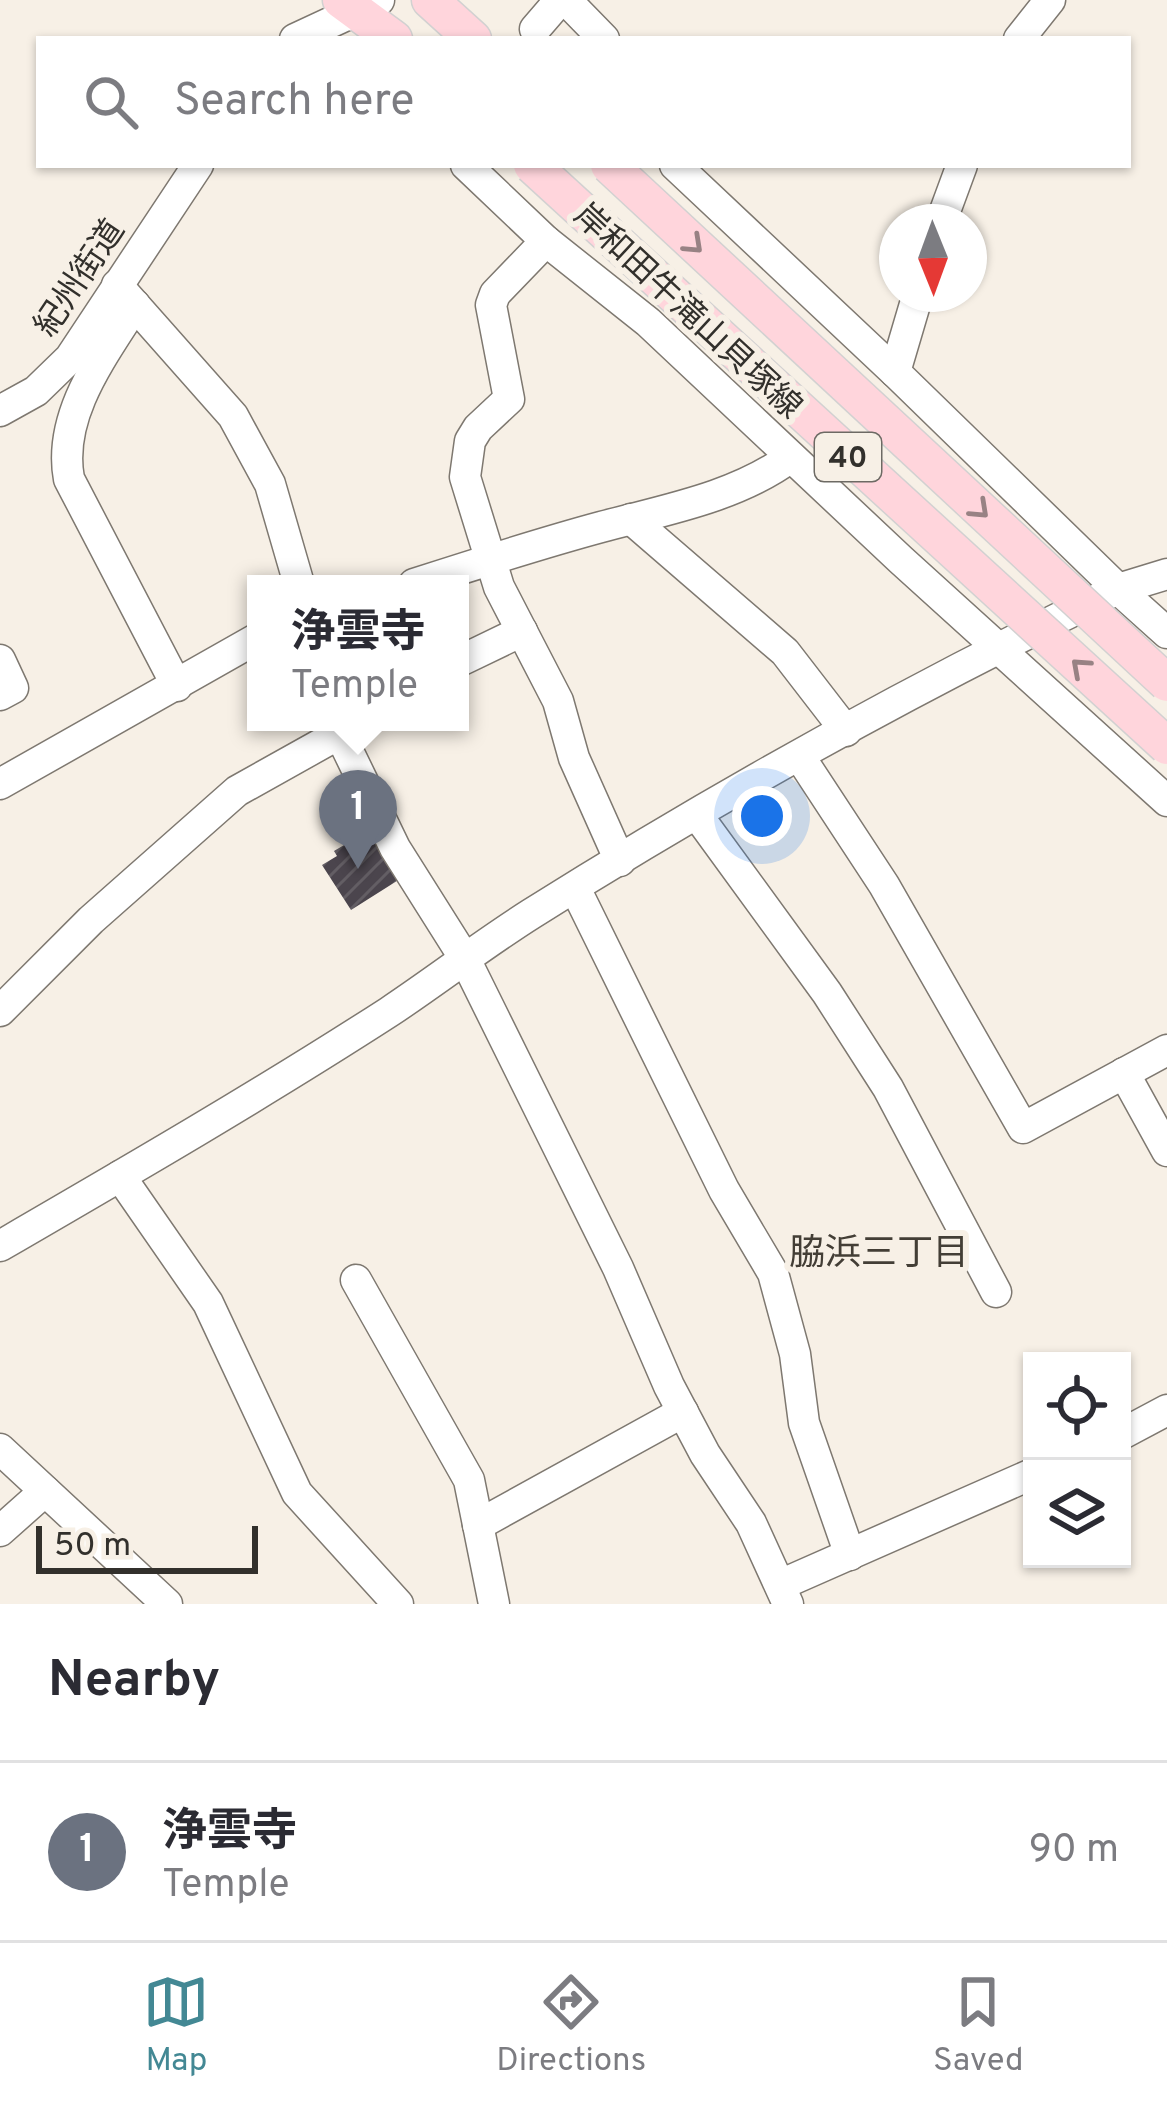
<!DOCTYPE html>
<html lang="en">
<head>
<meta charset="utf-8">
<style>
  :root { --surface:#fff; --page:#f7f7f7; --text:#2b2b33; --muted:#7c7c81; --line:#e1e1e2; --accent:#438894 }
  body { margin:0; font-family:Overpass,"Noto Sans JP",sans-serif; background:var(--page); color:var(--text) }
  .controls { position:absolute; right:36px; bottom:36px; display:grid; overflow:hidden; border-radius:0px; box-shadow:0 3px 9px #0004 }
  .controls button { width:108px; height:108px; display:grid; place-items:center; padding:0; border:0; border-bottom:3px solid var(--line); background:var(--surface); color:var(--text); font:60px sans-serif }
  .compass { position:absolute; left:879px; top:204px; width:108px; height:108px; border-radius:50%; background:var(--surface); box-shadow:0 3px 9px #0004; rotate:179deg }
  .scale { position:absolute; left:36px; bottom:30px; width:222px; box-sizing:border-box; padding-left:12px; border:6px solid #32302c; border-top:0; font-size:33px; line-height:42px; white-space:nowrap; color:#32302c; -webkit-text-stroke:9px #f7f0e6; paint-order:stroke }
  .you { position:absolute; left:762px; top:816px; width:42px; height:42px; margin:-30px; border:9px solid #fff; border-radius:50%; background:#1a73e8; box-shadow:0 0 0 18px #1a73e833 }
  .badge { display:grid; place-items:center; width:78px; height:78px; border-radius:50%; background:var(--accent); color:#fff; font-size:39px; font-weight:700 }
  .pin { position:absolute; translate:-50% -99px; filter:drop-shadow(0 3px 6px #0008) }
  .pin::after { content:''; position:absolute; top:63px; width:42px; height:36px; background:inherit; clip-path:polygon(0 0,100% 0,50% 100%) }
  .popup { position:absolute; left:247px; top:575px; width:222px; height:156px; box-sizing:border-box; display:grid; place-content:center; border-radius:0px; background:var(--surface); filter:drop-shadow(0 3px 9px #0005); font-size:39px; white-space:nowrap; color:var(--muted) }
  .popup b { font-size:45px; color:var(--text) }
  .popup::after { content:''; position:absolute; left:50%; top:100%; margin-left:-24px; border:24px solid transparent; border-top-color:var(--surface) }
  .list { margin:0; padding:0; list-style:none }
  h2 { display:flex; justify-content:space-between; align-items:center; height:156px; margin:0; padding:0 48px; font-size:51px }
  h2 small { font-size:39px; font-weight:400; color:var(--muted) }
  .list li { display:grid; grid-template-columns:78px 1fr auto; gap:36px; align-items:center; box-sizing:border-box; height:180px; padding:0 48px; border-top:3px solid var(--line) }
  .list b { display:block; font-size:45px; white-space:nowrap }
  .list p { margin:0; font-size:39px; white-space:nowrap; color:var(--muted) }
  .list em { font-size:39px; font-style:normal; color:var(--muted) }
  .icon { flex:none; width:66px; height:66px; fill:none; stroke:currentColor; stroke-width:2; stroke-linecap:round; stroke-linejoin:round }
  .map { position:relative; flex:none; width:1167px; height:1604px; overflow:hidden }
  .search { position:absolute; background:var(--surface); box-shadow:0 3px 9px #0004; left:36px; right:36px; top:36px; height:132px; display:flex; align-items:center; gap:30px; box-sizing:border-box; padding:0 42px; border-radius:0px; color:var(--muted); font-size:45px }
  .sheet { height:336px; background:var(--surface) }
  nav { display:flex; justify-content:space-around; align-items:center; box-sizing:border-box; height:168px; border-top:3px solid var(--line); background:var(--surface); font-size:33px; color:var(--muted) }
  nav a { display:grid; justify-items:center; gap:6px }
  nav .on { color:var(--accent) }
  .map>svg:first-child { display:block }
  .building { fill:url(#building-hatch) }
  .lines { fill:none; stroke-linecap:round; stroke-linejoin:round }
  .minor-casing { stroke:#7e7870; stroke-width:33 }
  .major-casing { stroke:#d2d1d1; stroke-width:39 }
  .minor { stroke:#fff; stroke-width:30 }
  .major { stroke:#ffd5dc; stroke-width:36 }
  .major-bridge-casing { stroke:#d2d1d1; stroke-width:39; stroke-linecap:butt }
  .major-bridge { stroke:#ffd5dc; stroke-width:36 }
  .oneway { stroke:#988284 }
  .labels { text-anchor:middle; stroke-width:12; stroke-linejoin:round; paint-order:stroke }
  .shield { fill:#f7f0e6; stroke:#6d6a64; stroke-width:3 }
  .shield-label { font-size:30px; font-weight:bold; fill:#32302c }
  .street-label { font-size:33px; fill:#32302c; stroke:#f7f0e6 }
  .neighbourhood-label { font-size:36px; fill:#433e36; stroke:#f7f0e6 }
</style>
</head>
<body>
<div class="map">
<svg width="1167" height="1604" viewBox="0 0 1167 1604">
  <defs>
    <pattern id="building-hatch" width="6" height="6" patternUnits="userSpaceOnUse" patternTransform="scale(3)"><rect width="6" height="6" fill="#4b454d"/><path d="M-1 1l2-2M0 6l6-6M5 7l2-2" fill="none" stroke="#635e64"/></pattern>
  </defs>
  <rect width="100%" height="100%" fill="#f7f0e6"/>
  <polygon class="building" points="372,834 400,879 351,910 322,865 337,856 334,851 356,838 359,842"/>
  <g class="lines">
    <defs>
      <g id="minor">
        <polyline points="566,0 604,39"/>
        <polyline points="535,29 560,0"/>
        <polyline points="295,39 379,0"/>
        <polyline points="1019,39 1050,0"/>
        <polyline points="466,165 546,241 648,322 901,560 1167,801"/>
        <polyline points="675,165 895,372"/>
        <polyline points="941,222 962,165"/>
        <polyline points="546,241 495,294 491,305 509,399 478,428 470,441 465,477 499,587 558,701 574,758 620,861"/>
        <polyline points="117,285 233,416 270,484 299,584"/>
        <polyline points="918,294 895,372 1118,589 1167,574"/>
        <path d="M135,305C103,356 57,415 69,479L177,686"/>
        <polyline points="0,411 36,391 70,358 198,165"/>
        <polyline points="631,519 785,652 846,731"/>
        <path d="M414,584C476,564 538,544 601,527C665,510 737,497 791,457"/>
        <polyline points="0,660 13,688 0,695"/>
        <polyline points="460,661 522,631"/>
        <polyline points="334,722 395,848 465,959 618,1268 669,1386 705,1454 751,1523 788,1604"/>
        <polyline points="800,757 884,885 1023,1128 1167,1050"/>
        <polyline points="0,784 256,639"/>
        <polyline points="698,816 827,993 888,1088 996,1292"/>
        <polyline points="575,888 724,1190 773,1273 795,1354 804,1423 850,1555"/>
        <polyline points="0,1011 91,920 237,791 339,734"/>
        <polyline points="1124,1073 1167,1151"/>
        <polyline points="120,1176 208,1303 297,1493 398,1604"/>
        <path d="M0,1246C131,1170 262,1094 389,1012C437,980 482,945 531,914C720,795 917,686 1118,589L1167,633"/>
        <polyline points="356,1280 469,1480 494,1604"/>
        <polyline points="1122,1434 1167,1410"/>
        <polyline points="0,1449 167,1604"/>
        <polyline points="478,1525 683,1412"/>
        <polyline points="0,1531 45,1491"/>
        <polyline points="780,1585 1032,1474"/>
      </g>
      <g id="major">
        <polyline points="341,0 394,39"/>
        <polyline points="430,0 473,39"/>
      </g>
    </defs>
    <use href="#minor" class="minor-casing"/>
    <use href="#major" class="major-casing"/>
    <use href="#minor" class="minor"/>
    <use href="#major" class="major"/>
    <defs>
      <g id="major-bridge">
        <polyline points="532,165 1167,746"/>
        <polyline points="609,165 1167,683"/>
      </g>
    </defs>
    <use href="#major-bridge" class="major-bridge-casing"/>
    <use href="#major-bridge" class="major-bridge"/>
  </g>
  <defs><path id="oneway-chevron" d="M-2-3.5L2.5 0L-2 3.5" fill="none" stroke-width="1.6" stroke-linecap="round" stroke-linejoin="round" transform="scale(3)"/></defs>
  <g class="oneway">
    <use href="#oneway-chevron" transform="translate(694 245) rotate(43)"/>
    <use href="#oneway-chevron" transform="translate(980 510) rotate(43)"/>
    <use href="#oneway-chevron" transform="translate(1080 667) rotate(-138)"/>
  </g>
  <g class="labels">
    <rect class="shield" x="815" y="433" width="66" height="48" rx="9"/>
    <g class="shield-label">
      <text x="848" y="467">40</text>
    </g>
    <g class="street-label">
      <text transform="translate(78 277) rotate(-56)" y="12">紀州街道</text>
      <text transform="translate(689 310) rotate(43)" y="12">岸和田牛滝山貝塚線</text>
    </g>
    <g class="neighbourhood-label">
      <text x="879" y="1264">脇浜三丁目</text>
    </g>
  </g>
</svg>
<div class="controls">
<button><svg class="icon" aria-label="locate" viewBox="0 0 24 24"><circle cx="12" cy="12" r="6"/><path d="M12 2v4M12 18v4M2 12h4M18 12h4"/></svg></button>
<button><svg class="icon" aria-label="layers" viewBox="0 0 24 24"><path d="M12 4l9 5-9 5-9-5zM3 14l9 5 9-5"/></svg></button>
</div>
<svg class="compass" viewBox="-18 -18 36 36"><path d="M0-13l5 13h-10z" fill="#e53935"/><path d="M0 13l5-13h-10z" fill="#7c7c81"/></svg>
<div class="scale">50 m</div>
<div class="you"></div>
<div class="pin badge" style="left:358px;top:869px;background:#6b7280">1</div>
<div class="popup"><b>浄雲寺</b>Temple</div>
<div class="search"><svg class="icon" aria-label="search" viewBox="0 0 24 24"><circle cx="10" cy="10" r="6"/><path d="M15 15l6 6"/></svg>Search here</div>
</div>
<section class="sheet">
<h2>Nearby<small></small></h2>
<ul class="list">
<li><span class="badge" style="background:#6b7280">1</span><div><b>浄雲寺</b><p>Temple</p></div><em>90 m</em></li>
</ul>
</section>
<nav>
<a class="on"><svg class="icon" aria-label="map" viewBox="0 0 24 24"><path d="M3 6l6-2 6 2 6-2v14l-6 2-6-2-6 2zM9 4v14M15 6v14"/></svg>Map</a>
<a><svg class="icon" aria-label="directions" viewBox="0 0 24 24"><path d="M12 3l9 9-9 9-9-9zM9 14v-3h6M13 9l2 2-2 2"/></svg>Directions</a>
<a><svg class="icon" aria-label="saved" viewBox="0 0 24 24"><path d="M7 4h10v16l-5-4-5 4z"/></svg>Saved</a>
</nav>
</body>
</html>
